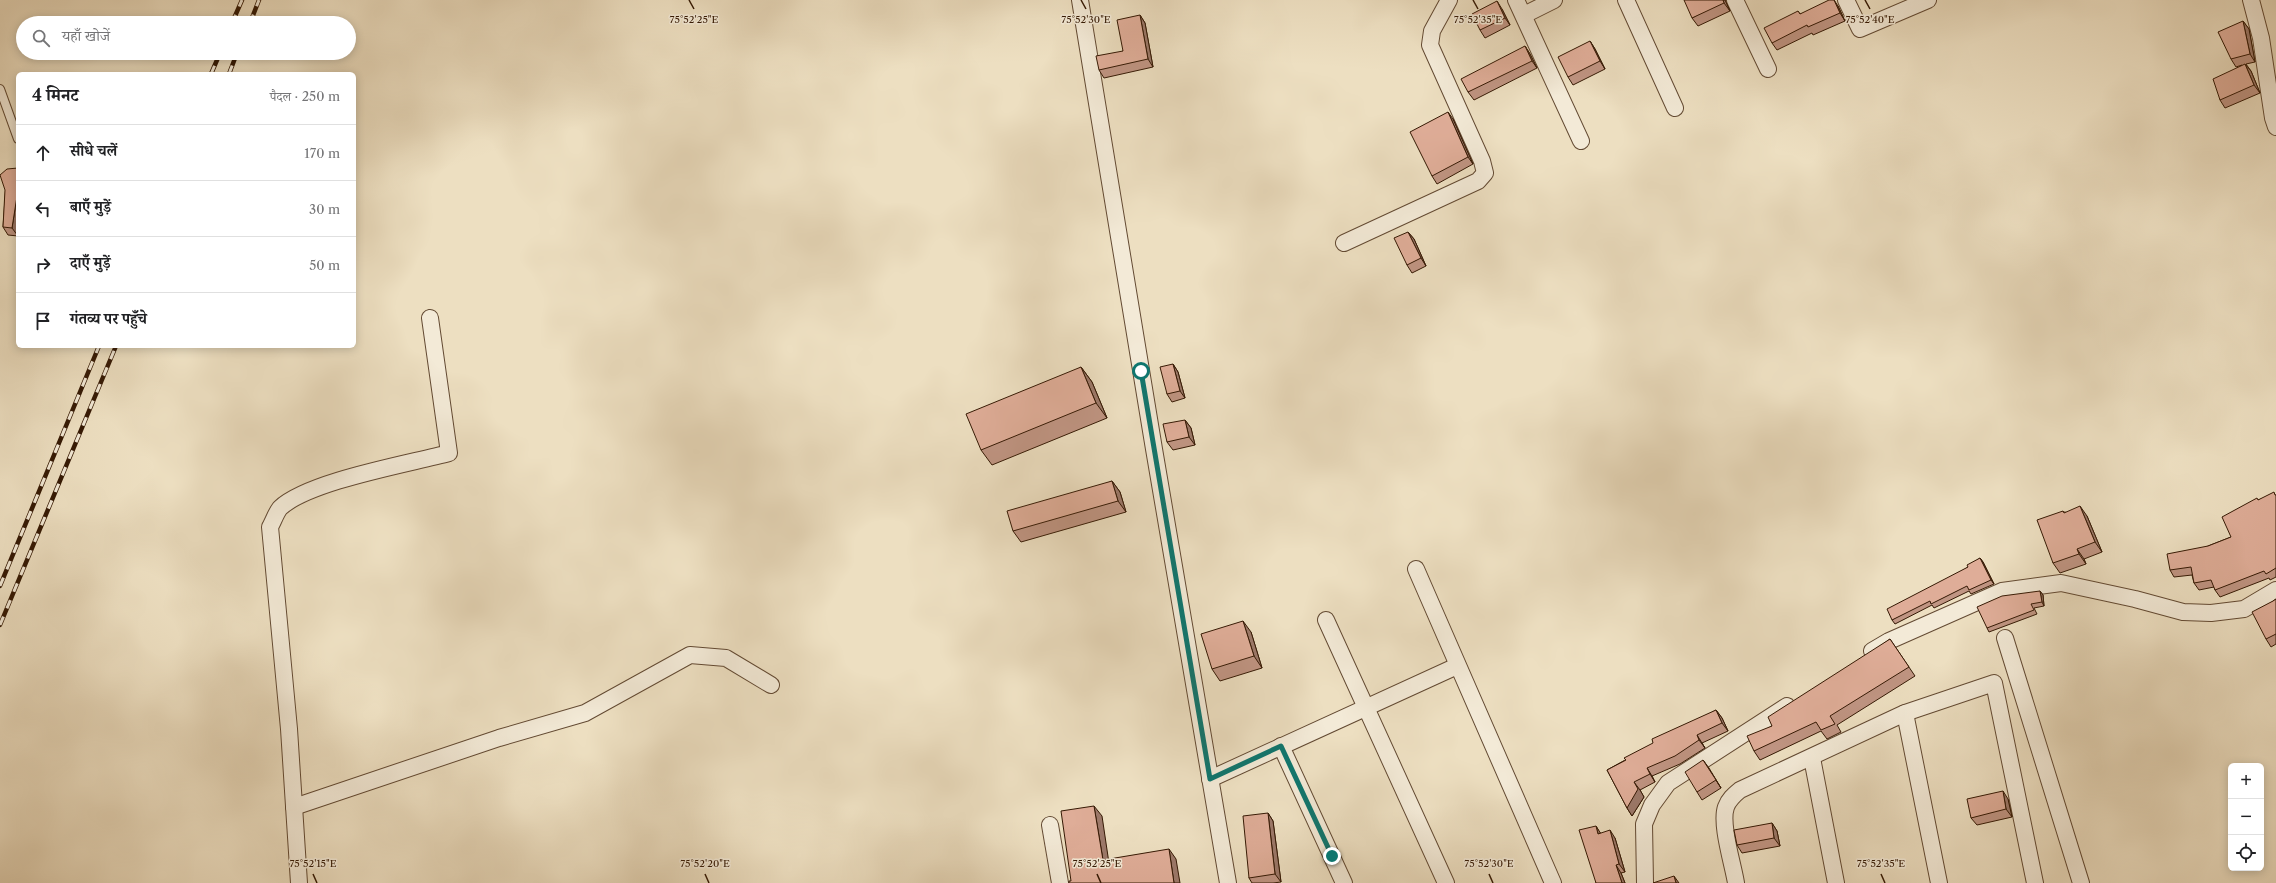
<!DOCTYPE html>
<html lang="hi">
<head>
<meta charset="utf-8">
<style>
  :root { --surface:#fff; --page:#f2f2f2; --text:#202124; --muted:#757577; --line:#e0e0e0 }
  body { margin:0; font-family:"Libre Caslon Text","Noto Serif Devanagari",serif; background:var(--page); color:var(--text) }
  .controls { position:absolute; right:12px; bottom:12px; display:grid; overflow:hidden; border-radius:6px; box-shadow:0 2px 10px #0003 }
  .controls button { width:36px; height:36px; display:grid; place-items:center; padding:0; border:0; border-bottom:1px solid var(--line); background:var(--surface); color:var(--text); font:20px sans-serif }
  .stop { position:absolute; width:12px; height:12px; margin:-9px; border:3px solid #0f766e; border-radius:50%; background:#fff }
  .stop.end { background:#0f766e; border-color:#fff; box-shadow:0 1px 4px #0008 }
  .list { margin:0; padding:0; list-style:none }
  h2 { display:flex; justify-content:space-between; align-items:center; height:52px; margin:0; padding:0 16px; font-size:17px }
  h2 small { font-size:13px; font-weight:400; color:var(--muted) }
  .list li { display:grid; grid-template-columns:26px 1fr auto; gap:12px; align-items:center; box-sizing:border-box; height:56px; padding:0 16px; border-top:1px solid var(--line) }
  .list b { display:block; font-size:15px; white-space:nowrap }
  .list em { font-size:13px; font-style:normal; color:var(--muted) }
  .icon { flex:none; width:22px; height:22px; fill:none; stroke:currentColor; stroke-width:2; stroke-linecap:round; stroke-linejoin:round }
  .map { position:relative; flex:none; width:2276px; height:883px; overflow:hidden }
  .search { position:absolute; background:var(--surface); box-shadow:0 2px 10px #0003; left:16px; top:16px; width:340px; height:44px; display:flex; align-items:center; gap:10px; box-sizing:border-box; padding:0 14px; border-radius:22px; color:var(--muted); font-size:15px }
  .panel { position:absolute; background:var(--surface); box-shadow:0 2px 10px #0003; left:16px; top:72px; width:340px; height:276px; border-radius:6px }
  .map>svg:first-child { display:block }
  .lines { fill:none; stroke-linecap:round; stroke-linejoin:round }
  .lane-casing { stroke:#634a33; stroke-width:10 }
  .street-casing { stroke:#634a33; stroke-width:18 }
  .lane { stroke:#f3ead7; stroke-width:8 }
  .street { stroke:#f3ead7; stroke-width:16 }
  .rail-casing { stroke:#351904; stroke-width:4.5 }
  .rail { stroke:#f3ead7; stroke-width:3; stroke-dasharray:9; stroke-linecap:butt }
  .wall { fill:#c09583; stroke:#351904 }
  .shaded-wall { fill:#9c796a; stroke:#351904 }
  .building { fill:#dfad98; stroke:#351904 }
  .route { stroke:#0f766e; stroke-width:5 }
  .ticks { fill:none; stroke:#351904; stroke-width:1.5 }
  .ticks-label { font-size:10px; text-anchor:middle; fill:#351904; stroke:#f3ead7; stroke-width:3; stroke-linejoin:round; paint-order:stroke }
</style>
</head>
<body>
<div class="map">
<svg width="2276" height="883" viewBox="0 0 2276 883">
  <rect width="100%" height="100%" fill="#eddfc1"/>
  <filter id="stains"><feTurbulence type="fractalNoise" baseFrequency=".005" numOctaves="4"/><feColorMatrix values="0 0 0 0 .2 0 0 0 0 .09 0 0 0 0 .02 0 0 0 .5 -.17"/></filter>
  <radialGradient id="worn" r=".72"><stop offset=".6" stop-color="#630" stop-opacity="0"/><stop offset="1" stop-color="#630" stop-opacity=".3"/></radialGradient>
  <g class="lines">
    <defs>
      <polyline id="lane" points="0,89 18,139"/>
      <g id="street">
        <polyline points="1080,0 1154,449 1228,883"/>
        <polyline points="1516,0 1581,141"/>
        <polyline points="1626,0 1675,108"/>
        <polyline points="1735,0 1768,69"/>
        <polyline points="1846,0 1860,29 1928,0"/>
        <polyline points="2251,0 2261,38 2273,118 2276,127"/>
        <polyline points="1524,15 1554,0"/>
        <polyline points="1344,243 1478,181 1485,173 1482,161 1430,45 1432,31 1449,0"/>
        <polyline points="1416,569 1553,883"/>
        <polyline points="1326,620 1446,883"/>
        <polyline points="2005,638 2081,883"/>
        <polyline points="1872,651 1889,641 2002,591 2061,583 2135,599 2183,612 2211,613 2244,609 2276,590"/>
        <polyline points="1905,713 1939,883"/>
        <polyline points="1281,746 1344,883"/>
        <polyline points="1812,758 1836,883"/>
        <polyline points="1210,779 1457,666"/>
        <polyline points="294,807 499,738 585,713 690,655 726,658 771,685"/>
        <polyline points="1050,825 1060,883"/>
        <path d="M299,883L289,729L270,527C273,522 276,513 280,508C309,481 408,464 449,453L430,318"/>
        <polyline points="1645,883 1644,824 1652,805 1668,783 1787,706"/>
        <path d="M1736,883C1733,864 1720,824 1726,807C1729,799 1734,795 1740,790L1905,713L1994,683L2035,883"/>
      </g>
    </defs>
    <use href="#lane" class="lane-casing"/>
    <use href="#street" class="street-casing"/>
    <use href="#lane" class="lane"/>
    <use href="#street" class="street"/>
    <defs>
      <g id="rail">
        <polyline points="232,23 242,0"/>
        <polyline points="250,23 259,0"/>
        <polyline points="211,74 220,53"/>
        <polyline points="229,74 237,53"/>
        <polyline points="0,586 99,346"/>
        <polyline points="0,625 116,346"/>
      </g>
    </defs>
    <use href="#rail" class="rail-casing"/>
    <use href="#rail" class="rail"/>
  </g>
  <g class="wall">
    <polygon points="1725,0 1730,11 1698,26 1692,18"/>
    <polygon points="1838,6 1845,21 1813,35 1812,33 1777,50 1772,43 1798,11 1800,14"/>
    <polygon points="1502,9 1510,25 1485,38 1480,30"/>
    <polygon points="1140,15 1145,23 1153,67 1104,78 1099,70 1123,51"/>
    <polygon points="2243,21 2249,29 2255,62 2246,64 2251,71 2260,93 2225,108 2220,100 2242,65 2236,67 2231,59"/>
    <polygon points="1590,41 1595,49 1605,69 1573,85 1568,77"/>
    <polygon points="1525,46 1530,54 1537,68 1474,100 1468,92"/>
    <polygon points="1453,119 1473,164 1437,184 1432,176"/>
    <polygon points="7,169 18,236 8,235 3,227"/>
    <polygon points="1408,232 1414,239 1426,266 1412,273 1407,265"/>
    <polygon points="1173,364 1178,372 1185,398 1172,402 1167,394"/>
    <polygon points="1081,367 1092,382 1107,418 992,465 981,450"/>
    <polygon points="1185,420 1191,428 1195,445 1173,450 1167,442"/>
    <polygon points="1112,481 1120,492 1126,512 1021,542 1013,531"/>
    <polygon points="2276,495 2276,577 2270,580 2269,578 2220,597 2215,590 2214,587 2199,590 2194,583 2192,575 2174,577 2170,570 2208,546 2231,537 2258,500"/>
    <polygon points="2063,511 2064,512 2087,516 2102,552 2084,559 2086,564 2060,573 2053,563"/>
    <polygon points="1980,558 1983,562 1994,584 1971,594 1969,591 1934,608 1932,605 1895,624 1892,620 1968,567"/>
    <polygon points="2040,591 2043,595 2044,606 2034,608 2037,614 1989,632 1987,628"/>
    <polygon points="2276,599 2276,644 2271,647 2266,639 2273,601"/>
    <polygon points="1251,632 1262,668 1220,681 1212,669"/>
    <polygon points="1890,639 1915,676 1837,725 1841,732 1827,739 1821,731 1760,760 1754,751 1772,726"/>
    <polygon points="1716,710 1722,718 1728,731 1702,743 1705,748 1680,764 1652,776 1655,782 1640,790 1644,797 1632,816 1627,808 1607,770"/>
    <polygon points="1703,760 1721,788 1702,800 1697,792"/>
    <polygon points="2008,799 2012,817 1977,825 1971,818"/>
    <polygon points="1268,813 1273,821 1281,882 1273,883 1252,883 1249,878"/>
    <polygon points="1772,823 1777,831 1780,846 1742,853 1737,845"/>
    <polygon points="1596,826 1600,833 1615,838 1625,872 1621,873 1625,883 1596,883"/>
  </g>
  <g class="shaded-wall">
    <polygon points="1723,0 1725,0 1730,11 1724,3"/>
    <polygon points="1834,0 1838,6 1845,21 1840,13"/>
    <polygon points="1497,1 1502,9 1510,25 1505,18"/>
    <polygon points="1140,15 1145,23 1153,67 1148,59"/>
    <polygon points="2243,21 2249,29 2255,62 2250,54"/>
    <polygon points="1590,41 1595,49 1605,69 1600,61"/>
    <polygon points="1525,46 1530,54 1537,68 1532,61"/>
    <polygon points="2245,64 2251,71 2260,93 2254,85"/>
    <polygon points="1448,112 1453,119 1473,164 1468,157"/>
    <polygon points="18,190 18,236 12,228"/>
    <polygon points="1408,232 1414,239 1426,266 1421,258"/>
    <polygon points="1173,364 1178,372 1185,398 1180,391"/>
    <polygon points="1081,367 1092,382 1107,418 1096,403"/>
    <polygon points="1185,420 1191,428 1195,445 1189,437"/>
    <polygon points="1112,481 1120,492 1126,512 1118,501"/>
    <polygon points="2080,506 2087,516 2102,552 2095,542"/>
    <polygon points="2077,549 2084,559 2086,564 2079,554"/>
    <polygon points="1980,558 1983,562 1994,584 1991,580"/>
    <polygon points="2040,591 2043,595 2044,606 2042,602"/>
    <polygon points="1243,621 1251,632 1262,668 1254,656"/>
    <polygon points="1716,710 1722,718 1728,731 1722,723"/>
    <polygon points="1697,735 1702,743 1705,748 1699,740"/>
    <polygon points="1703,760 1709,768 1721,788 1716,780"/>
    <polygon points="1647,768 1652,776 1655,782 1650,774"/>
    <polygon points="1634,782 1640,790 1644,797 1632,816 1627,808"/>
    <polygon points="2003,791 2008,799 2012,817 2006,809"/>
    <polygon points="1094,806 1102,816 1110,870 1103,860"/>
    <polygon points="1268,813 1273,821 1281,882 1275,874"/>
    <polygon points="1772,823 1777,831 1780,846 1774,838"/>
    <polygon points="1596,826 1601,834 1598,834"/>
    <polygon points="1610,830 1615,838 1625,872 1619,864"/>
    <polygon points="1169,849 1176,859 1180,883 1174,883"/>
    <polygon points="1616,865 1621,873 1625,883 1622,883"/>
    <polygon points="1674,876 1679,883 1676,883"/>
  </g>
  <g class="building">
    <polygon points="1684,0 1723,0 1724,3 1692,18"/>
    <polygon points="1829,0 1834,0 1840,13 1808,27 1807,25 1772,43 1764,28 1798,11 1800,14"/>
    <polygon points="1497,1 1505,18 1480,30 1472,14"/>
    <polygon points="1140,15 1148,59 1099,70 1096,56 1123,51 1117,20"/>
    <polygon points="2243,21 2250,54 2231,59 2218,32"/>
    <polygon points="1590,41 1600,61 1568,77 1558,57"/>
    <polygon points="1525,46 1532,61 1468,92 1461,79"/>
    <polygon points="2245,64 2254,85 2220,100 2213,79"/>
    <polygon points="1448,112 1468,157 1432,176 1410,132"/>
    <polygon points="18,168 18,190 12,228 3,227 5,190 0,175 7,169"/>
    <polygon points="1408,232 1421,258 1407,265 1394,238"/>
    <polygon points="1173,364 1180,391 1167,394 1160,367"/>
    <polygon points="1081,367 1096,403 981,450 966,414"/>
    <polygon points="1185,420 1189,437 1167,442 1163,424"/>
    <polygon points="1112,481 1118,501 1013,531 1007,511"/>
    <polygon points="2274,492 2275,495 2276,495 2276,568 2266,574 2264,571 2215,590 2211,580 2194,583 2191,567 2170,570 2167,554 2208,546 2231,537 2222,517 2257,498 2258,500"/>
    <polygon points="2080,506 2095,542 2077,549 2079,554 2053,563 2037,520 2063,511 2064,513"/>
    <polygon points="1980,558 1991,580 1969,590 1967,586 1931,604 1930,601 1892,620 1887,609 1968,567 1967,565"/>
    <polygon points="2040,591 2042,602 2031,604 2034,610 1987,628 1977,607 2002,596"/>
    <polygon points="2276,599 2276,634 2266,639 2252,612 2273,601"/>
    <polygon points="1243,621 1254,656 1212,669 1201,634"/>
    <polygon points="1890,639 1909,667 1830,716 1835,724 1821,730 1816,722 1754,751 1747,736 1772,726 1768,717"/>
    <polygon points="1716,710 1722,723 1697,735 1699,740 1675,756 1647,768 1650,774 1634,782 1638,789 1627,808 1607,770 1626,760 1624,758 1653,743 1652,739"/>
    <polygon points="1703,760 1716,780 1697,792 1685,772"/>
    <polygon points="2003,791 2006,809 1971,818 1967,799"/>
    <polygon points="1094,806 1103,860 1169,849 1174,883 1069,883 1069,881 1071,881 1061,811"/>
    <polygon points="1268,813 1275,874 1249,878 1243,816"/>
    <polygon points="1772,823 1774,838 1737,845 1734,830"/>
    <polygon points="1596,826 1598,834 1610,830 1619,864 1616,865 1622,883 1596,883 1579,830"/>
    <polygon points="1674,876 1676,883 1653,883"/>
  </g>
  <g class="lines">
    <polyline class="route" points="1141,371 1210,779 1281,746 1332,856"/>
  </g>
  <path class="ticks" d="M689,0L694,9M1081,0L1086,9M1473,0L1478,9M1865,0L1870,9M313,874L317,883M705,874L709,883M1097,874L1101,883M1489,874L1493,883M1881,874L1885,883"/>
  <g class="ticks-label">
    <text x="694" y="23">75°52'25"E</text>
    <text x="1086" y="23">75°52'30"E</text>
    <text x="1478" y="23">75°52'35"E</text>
    <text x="1870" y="23">75°52'40"E</text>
    <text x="705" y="867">75°52'20"E</text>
    <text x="1097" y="867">75°52'25"E</text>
    <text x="1489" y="867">75°52'30"E</text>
    <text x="1881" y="867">75°52'35"E</text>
    <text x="313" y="867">75°52'15"E</text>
  </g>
  <rect width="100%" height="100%" filter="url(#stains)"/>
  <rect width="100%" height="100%" fill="url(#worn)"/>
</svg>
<div class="controls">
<button>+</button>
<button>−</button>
<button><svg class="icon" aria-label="locate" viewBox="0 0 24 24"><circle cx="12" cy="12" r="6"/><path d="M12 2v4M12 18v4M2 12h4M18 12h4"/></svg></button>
</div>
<div class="stop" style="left:1141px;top:371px"></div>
<div class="stop end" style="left:1332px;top:856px"></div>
<div class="search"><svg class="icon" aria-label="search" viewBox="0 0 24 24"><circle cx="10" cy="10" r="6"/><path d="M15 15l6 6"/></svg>यहाँ खोजें</div>
<section class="panel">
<h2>4 मिनट<small>पैदल · 250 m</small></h2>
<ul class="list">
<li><svg class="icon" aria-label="ahead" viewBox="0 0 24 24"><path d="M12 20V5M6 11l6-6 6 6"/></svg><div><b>सीधे चलें</b></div><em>170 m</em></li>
<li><svg class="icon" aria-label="left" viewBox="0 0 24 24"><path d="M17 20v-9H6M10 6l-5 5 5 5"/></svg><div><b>बाएँ मुड़ें</b></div><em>30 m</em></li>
<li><svg class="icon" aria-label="right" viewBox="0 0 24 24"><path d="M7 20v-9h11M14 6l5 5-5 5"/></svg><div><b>दाएँ मुड़ें</b></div><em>50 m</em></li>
<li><svg class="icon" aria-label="arrive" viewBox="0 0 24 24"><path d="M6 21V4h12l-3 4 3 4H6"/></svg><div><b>गंतव्य पर पहुँचे</b></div></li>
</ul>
</section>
</div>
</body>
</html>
